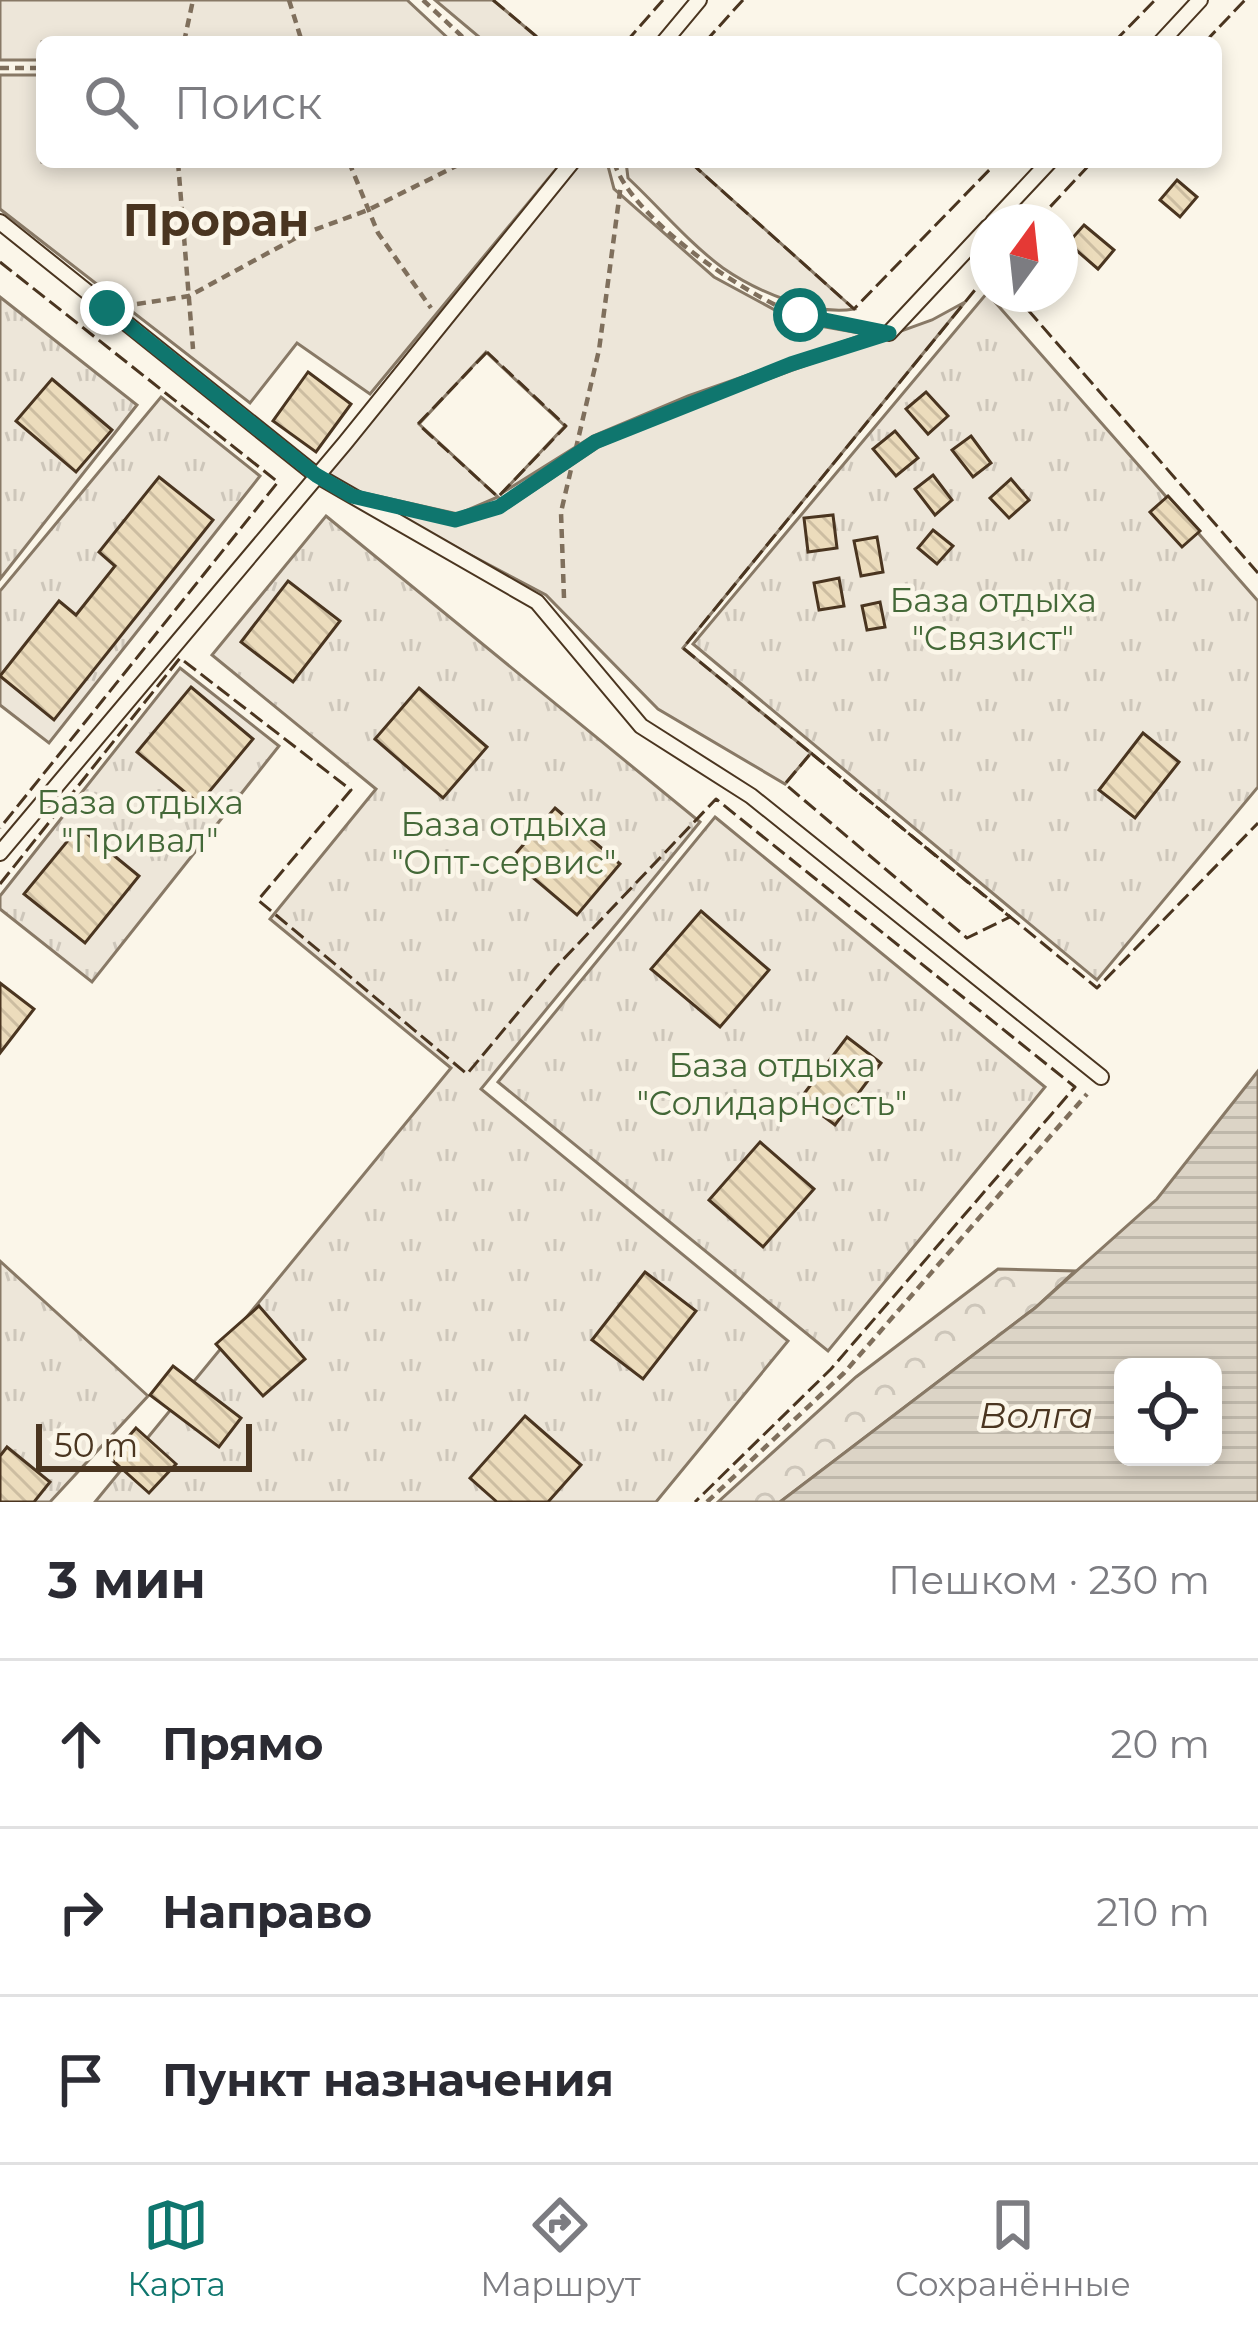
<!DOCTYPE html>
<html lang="ru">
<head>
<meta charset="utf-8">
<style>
  :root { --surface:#fff; --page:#f7f7f7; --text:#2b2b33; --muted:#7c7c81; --line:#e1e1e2; --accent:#0f766e }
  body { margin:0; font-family:Montserrat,sans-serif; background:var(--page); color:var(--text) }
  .controls { position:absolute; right:36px; bottom:36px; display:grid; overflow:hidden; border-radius:18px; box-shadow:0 6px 18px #0003 }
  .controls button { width:108px; height:108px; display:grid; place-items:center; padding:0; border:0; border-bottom:3px solid var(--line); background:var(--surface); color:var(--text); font:60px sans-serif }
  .compass { position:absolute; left:970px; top:204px; width:108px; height:108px; border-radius:50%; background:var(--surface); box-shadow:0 6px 18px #0003; rotate:15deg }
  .scale { position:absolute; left:36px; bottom:30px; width:216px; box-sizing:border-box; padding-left:12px; border:6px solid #4a3520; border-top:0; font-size:33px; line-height:42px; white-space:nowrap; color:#4a3520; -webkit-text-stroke:9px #fbf6e9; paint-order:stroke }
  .stop { position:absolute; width:36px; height:36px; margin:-27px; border:9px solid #0f766e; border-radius:50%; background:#fff }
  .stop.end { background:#0f766e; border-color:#fff; box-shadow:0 3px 12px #0008 }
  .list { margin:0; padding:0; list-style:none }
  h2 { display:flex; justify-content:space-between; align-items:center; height:156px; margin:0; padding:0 48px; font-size:51px }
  h2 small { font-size:39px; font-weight:400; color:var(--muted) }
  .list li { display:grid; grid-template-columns:78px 1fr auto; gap:36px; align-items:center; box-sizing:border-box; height:168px; padding:0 48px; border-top:3px solid var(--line) }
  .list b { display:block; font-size:45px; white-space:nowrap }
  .list em { font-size:39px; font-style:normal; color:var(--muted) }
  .icon { flex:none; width:66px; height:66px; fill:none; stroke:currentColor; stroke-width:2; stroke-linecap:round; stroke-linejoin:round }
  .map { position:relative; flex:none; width:1258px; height:1502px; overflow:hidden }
  .search { position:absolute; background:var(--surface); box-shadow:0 6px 18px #0003; left:36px; right:36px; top:36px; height:132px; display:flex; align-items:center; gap:30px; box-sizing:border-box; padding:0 42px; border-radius:18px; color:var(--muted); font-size:45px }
  .sheet { height:660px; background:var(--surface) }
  nav { display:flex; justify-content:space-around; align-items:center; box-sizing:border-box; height:168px; border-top:3px solid var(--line); background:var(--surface); font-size:33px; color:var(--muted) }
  nav a { display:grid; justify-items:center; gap:6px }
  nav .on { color:var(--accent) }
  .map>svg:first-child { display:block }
  .grass { fill:#ede6d9; stroke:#887966; stroke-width:3 }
  .forest { fill:url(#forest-crowns); stroke:#887966; stroke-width:3 }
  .park { fill:url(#park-tufts); stroke:#887966; stroke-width:3 }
  .water { fill:url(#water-rules); stroke:#887966; stroke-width:3; fill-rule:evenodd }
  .building { fill:url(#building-back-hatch); stroke:#4a3520; stroke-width:3 }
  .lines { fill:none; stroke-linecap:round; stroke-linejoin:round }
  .lane-casing { stroke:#4a3520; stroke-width:18 }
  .path { stroke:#7f6f5c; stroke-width:4.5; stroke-dasharray:9 6; stroke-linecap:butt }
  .lane { stroke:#fbf6e9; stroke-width:14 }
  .fence { stroke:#4a3520; stroke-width:3; stroke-dasharray:15 6; stroke-linecap:butt }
  .route { stroke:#0f766e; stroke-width:15 }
  .labels { text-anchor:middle; stroke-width:9; stroke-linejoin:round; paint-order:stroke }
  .park-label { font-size:33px; fill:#436837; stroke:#fbf6e9 }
  .water-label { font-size:36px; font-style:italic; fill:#4a3520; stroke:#fbf6e9 }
  .district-label { font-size:45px; font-weight:bold; fill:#4a3520; stroke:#fbf6e9 }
</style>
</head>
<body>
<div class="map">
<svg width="1258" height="1502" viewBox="0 0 1258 1502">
  <defs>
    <pattern id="forest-crowns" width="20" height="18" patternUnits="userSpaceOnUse" patternTransform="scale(3)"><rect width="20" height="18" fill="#ede6d9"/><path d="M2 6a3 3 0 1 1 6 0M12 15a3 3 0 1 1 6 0" fill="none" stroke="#cdc6ba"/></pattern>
    <pattern id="park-tufts" width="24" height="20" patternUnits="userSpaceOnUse" patternTransform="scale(3)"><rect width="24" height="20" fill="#ede6d9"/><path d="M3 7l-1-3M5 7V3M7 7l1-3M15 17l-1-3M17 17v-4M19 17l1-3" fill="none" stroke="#cdc6ba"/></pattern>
    <pattern id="water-rules" width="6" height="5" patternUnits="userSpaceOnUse" patternTransform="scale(3)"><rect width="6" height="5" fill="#dcd4c6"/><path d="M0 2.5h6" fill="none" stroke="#beb7aa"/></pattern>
    <pattern id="building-back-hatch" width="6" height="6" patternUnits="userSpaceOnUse" patternTransform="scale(3)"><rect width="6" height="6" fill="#ecdcbc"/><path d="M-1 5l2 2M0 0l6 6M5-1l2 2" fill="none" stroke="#ccbda1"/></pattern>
  </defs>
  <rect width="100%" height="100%" fill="#fbf6e9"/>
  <g class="grass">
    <polygon points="0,0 407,0 452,42 42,42 42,60 0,60"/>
    <polygon points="435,0 493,0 543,42 485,42"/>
    <polygon points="0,75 42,75 42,162 562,162 370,394 297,343 250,403 0,209"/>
    <polygon points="580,162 607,162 614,189 714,277 797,322 865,334 688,396 593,436 502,493 565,426 486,352 419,424 498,497 458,514 355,491 326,474"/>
    <path d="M626,162H690L854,309C814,316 756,291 723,268C689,243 659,207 628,178Z"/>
    <polygon points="965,302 683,648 811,753 785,784 658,709 546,595 380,507 457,525 503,511 600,446 696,405 932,320"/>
  </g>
  <polygon class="forest" points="998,1269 1075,1271 1035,1308 780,1502 718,1502 856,1377"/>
  <g class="park">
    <polygon points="987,293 1258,601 1258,787 1097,980 693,644"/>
    <polygon points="0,297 137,405 0,579"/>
    <polygon points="161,397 260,476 49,743 0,705 0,591"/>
    <polygon points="326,516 700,822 481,1089 788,1341 656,1502 95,1502 451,1068 270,919 376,789 212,655"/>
    <polygon points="180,668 279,746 92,982 0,909 0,896"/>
    <polygon points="715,817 1045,1087 828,1351 498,1082"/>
    <polygon points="0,1261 148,1396 50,1502 0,1502"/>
  </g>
  <path class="water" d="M1258,1071V1502H780L1035,1308L1157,1199ZM1123,1367H1213V1457H1123Z"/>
  <g class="building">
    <polygon points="1177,180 1197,197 1180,217 1160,200"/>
    <polygon points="1084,225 1114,250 1098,269 1068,243"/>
    <polygon points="308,372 351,404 316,452 273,421"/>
    <polygon points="52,379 112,430 76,472 16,421"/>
    <polygon points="926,392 948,416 928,434 906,409"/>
    <polygon points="895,431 918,458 896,476 873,449"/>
    <polygon points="971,436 991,463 973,477 952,450"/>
    <polygon points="933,475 952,500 935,515 915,489"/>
    <polygon points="159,477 213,520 54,720 0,676 59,601 76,615 115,566 99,552"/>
    <polygon points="1011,479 1029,500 1009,518 990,498"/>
    <polygon points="1168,496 1200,531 1182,547 1150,512"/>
    <polygon points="833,515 837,548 808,552 804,518"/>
    <polygon points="933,530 953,546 937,564 918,548"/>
    <polygon points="877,537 883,572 861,576 854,541"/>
    <polygon points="839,578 844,606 819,610 814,583"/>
    <polygon points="288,581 340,621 293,682 241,642"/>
    <polygon points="880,602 885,627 867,630 862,606"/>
    <polygon points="191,687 253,739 199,804 137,752"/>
    <polygon points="419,688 487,747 443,798 375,739"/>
    <polygon points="1143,733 1179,762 1135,818 1099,790"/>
    <polygon points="555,808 620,864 577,915 511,859"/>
    <polygon points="79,827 139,876 85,943 24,894"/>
    <polygon points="701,911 769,970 720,1027 651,969"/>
    <polygon points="0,983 34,1009 0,1053"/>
    <polygon points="847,1037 881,1063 835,1125 800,1099"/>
    <polygon points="760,1142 814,1189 763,1247 709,1200"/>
    <polygon points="645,1272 696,1311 643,1379 592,1340"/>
    <polygon points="259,1306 305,1359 263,1396 216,1344"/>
    <polygon points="173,1366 241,1418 219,1447 150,1395"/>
    <polygon points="525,1416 581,1465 548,1502 497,1502 470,1478"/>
    <polygon points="136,1428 176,1464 149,1493 110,1458"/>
    <polygon points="7,1447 50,1482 34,1502 0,1502 0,1456"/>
  </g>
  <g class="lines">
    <defs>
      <g id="lane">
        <polyline points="664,42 699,0"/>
        <polyline points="1161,42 1200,0"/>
        <polyline points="0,222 316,475 537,602 641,726 751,796 1101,1077"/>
        <polyline points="993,222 1049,162"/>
        <polyline points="889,333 988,227"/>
        <polyline points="0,853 345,443 572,162"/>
      </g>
    </defs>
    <use href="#lane" class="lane-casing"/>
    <g class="path">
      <polyline points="289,0 302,42"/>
      <polyline points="423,0 468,42"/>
      <polyline points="184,42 193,0"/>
      <polyline points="0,68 42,68"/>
      <polyline points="178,162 193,349"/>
      <polyline points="349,162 378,233 431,308"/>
      <path d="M614,162C631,218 743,294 798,315C820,323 848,325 871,330"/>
      <polyline points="137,304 189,296 303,234 368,210 464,162"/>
      <polyline points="434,516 455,521 499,507 595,442 791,364 867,340"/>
      <polyline points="564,598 561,512 599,350 621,184"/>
      <polyline points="707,1502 844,1373 1087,1094"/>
    </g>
    <use href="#lane" class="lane"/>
    <g class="fence">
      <polyline points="493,0 543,42"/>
      <polyline points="626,42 663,0"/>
      <polyline points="705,42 743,0"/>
      <polyline points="1114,42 1155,0"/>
      <polyline points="1205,42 1245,0"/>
      <polyline points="690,162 854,309 997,162"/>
      <polyline points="1036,222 1092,162"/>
      <polyline points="0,262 278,482 0,828"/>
      <polyline points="988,274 683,648 1097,988 1258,823"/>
      <polyline points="1014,294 1258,573"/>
      <polygon points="487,352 566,426 498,497 418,424"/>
      <polygon points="811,753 1010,917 967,938 785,784"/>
      <polyline points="0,884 180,658 351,790 258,900 467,1074 556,967 716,799 1075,1087 831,1369 695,1502"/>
    </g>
  </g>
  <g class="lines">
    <polyline class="route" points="107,308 316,475 352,496 455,520 499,507 595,442 791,364 889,333 800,315"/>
  </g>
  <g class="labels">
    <g class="park-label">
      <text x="993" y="612">База отдыха<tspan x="993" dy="38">"Связист"</tspan></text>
      <text x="140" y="814">База отдыха<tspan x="140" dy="38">"Привал"</tspan></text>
      <text x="504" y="836">База отдыха<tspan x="504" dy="38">"Опт-сервис"</tspan></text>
      <text x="772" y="1077">База отдыха<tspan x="772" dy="38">"Солидарность"</tspan></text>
    </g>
    <g class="water-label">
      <text x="1036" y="1428">Волга</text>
    </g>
    <g class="district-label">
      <text x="216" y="236">Проран</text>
    </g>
  </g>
</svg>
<div class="controls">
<button><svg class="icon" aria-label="locate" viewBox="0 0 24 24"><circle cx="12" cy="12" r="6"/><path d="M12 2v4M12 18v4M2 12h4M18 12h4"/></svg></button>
</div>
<svg class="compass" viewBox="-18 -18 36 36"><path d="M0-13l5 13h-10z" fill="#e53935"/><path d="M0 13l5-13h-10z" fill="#7c7c81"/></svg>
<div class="scale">50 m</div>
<div class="stop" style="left:800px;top:315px"></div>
<div class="stop end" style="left:107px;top:308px"></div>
<div class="search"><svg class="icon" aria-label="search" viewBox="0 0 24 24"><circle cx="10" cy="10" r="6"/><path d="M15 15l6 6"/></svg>Поиск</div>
</div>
<section class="sheet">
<h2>3 мин<small>Пешком · 230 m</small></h2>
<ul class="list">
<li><svg class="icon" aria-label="ahead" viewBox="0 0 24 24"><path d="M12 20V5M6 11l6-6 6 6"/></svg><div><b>Прямо</b></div><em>20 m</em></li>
<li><svg class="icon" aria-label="right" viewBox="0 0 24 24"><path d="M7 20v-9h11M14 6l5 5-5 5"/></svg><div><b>Направо</b></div><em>210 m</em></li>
<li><svg class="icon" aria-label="arrive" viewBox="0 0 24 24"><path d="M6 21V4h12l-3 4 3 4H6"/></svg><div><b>Пункт назначения</b></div></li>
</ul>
</section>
<nav>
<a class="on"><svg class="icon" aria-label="map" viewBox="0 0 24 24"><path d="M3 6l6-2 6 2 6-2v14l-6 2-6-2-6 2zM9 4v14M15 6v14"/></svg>Карта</a>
<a><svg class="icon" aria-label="directions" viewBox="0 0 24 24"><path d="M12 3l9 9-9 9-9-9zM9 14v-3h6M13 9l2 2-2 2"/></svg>Маршрут</a>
<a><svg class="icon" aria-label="saved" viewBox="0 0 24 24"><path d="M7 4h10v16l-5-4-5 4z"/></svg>Сохранённые</a>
</nav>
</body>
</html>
